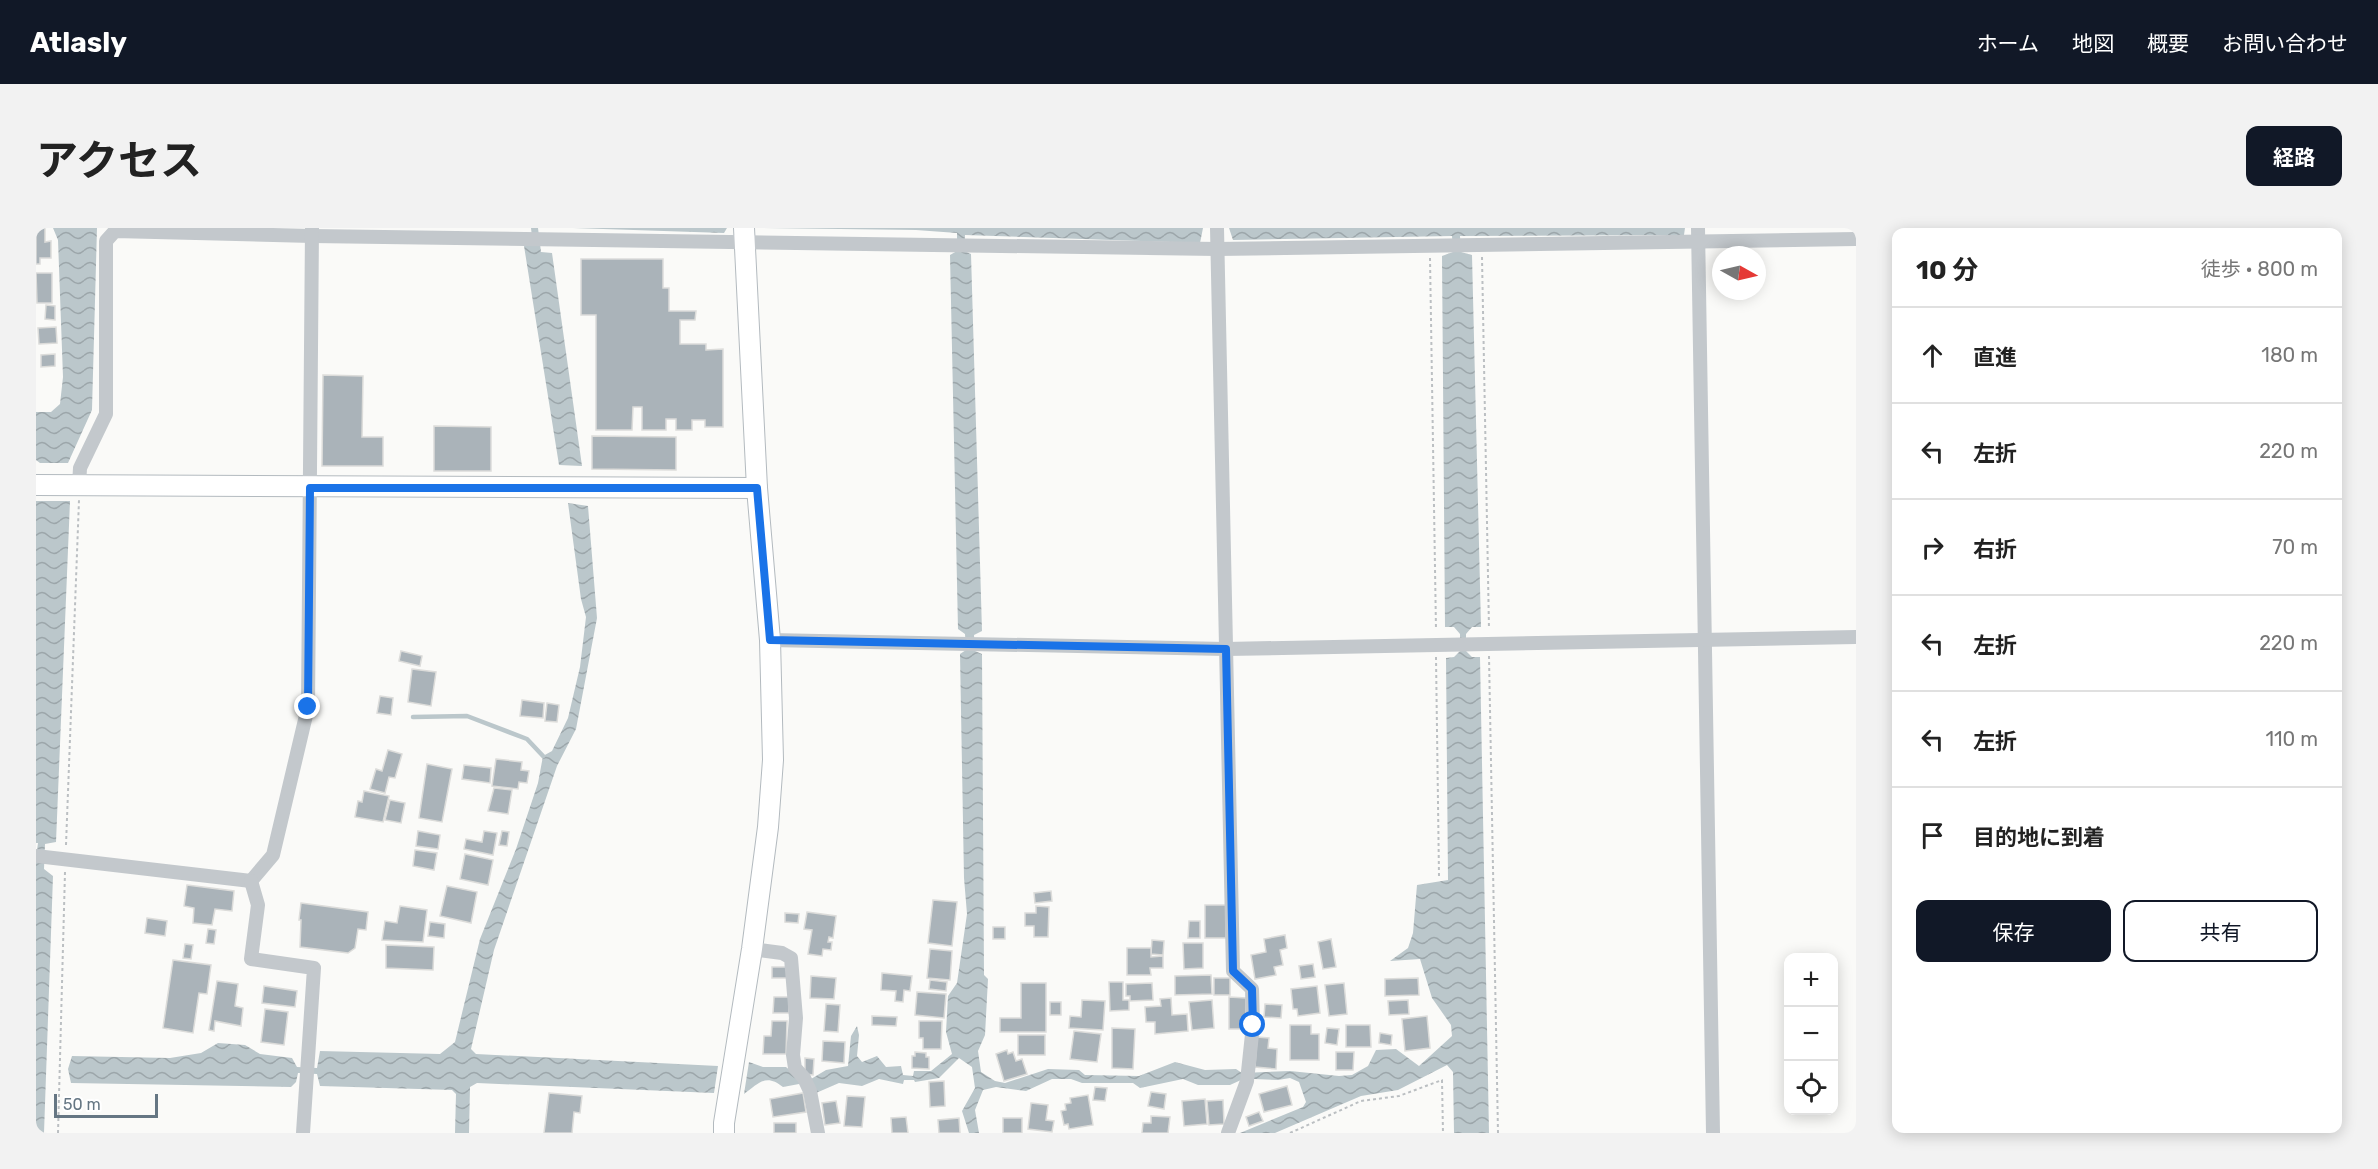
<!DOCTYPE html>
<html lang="ja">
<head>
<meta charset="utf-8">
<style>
  :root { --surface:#fff; --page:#f2f2f2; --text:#222; --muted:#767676; --line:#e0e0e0; --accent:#111827 }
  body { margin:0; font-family:Rubik,"Noto Sans JP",sans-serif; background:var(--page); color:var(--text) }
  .controls { position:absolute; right:18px; bottom:18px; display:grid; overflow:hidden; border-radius:12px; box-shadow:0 3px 15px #0003 }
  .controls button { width:54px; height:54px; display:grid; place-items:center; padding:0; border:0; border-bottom:2px solid var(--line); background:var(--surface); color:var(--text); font:30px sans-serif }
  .compass { position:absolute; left:1676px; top:18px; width:54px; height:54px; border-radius:50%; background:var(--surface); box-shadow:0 3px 15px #0003; rotate:98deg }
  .scale { position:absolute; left:18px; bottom:15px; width:104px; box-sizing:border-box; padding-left:6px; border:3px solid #657683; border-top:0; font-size:16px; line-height:21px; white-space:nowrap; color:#657683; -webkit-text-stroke:4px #fff; paint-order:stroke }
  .stop { position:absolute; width:18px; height:18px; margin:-14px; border:4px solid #1a73e8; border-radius:50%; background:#fff }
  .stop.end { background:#1a73e8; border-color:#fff; box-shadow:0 2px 6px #0008 }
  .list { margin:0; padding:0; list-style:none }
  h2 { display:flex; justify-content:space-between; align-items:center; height:78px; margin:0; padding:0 24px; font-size:26px }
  h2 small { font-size:20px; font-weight:400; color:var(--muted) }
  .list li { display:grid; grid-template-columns:39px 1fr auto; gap:18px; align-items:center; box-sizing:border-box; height:96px; padding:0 24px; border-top:2px solid var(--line) }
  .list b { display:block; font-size:22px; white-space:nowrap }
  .list em { font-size:20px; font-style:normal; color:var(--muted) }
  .actions { display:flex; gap:12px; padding:18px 24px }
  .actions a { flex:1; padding:14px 0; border:2px solid var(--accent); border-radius:12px; text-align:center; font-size:21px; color:var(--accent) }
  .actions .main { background:var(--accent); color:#fff }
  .icon { flex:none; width:33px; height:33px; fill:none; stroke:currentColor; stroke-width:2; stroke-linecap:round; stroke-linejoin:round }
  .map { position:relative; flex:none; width:1820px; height:905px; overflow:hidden; border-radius:12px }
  header { display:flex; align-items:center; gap:36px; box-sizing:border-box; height:84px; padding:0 30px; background:var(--accent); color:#fff }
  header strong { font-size:28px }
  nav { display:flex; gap:33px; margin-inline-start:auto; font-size:21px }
  .intro { display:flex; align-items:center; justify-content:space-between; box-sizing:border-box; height:144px; padding:0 36px }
  h1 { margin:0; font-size:42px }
  .button { padding:15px 27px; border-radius:12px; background:var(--accent); color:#fff; font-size:21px; font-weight:700 }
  main { display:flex; gap:36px; padding:0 36px }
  aside { flex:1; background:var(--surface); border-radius:12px; box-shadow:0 3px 15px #0003 }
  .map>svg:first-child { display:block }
  .water { fill:url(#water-waves) }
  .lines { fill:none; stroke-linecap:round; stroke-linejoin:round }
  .stream { stroke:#bbc7cb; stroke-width:4.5 }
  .building { fill:#aab3b9; stroke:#dcdcda; stroke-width:1.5 }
  .secondary-casing { stroke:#b3babf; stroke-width:22 }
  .path { stroke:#bbbfc2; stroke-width:2; stroke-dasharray:3 3; stroke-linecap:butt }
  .street { stroke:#c3c8cc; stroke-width:14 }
  .secondary { stroke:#fff; stroke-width:20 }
  .route { stroke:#1a73e8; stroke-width:8 }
</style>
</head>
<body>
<header>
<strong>Atlasly</strong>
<nav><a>ホーム</a><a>地図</a><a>概要</a><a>お問い合わせ</a></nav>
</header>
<div class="intro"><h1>アクセス</h1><a class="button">経路</a></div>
<main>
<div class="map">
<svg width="1820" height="905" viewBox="0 0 1820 905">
  <defs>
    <pattern id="water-waves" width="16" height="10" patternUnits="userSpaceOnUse" patternTransform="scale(1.5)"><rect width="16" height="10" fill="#bbc7cb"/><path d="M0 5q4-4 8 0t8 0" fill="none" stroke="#9ca6aa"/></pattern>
  </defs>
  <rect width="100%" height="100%" fill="#fafaf8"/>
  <g class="water">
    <polygon points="17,0 61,0 56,182 32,235 4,235 0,232 0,184 15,184 24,176 27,149 22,12"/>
    <polygon points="495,0 502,0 505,24 516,25 546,238 523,237 488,18 497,18"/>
    <polygon points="537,0 691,0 688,5"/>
    <path d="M727,0H1167L1164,15L929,7L928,23L935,26L946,403L938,407L939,423L946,426L948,747L952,751L949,807L942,823L945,844L959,853L969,855L1012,841L1043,842L1049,847L1103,848L1139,834L1169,842L1200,841L1206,845L1254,843L1303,848L1316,847L1332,838L1340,822L1360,821L1383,838L1416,808L1415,797L1396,770L1384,731L1354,733L1372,720L1377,705L1381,657L1412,652L1410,430L1418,429L1424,423V406L1418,399H1409L1406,28L1417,24L1416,8L1197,12L1193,0H1649L1648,7L1424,8L1425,24L1436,27L1445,399H1436L1430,406V423L1436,429H1444L1453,905H1418L1417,844L1411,837L1362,862L1325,868L1239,905H1204L1267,879L1270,874L1263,854L1254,850L1242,852L1218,851L1205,852L1194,857H1162L1147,851L1104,860L1097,855H1046L1035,851H1016L990,863L960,859L947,862L939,882L943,905H933L926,883L939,860L936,839L923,830L903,850L879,854L878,852H868L867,856L843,851L826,858L803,855L780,865L776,858L763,856L747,859C730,845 723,855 708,866L713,834L727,839H750L764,851H775L790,842L812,838L815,808L821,798L823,807L821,828L826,834L841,828L850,839L865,838L867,847L877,848L878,843H895L916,826L910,804L912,768L921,755L931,686L928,650L924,426L930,422L929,406L922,401L914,27L921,23V5L880,2Z"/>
    <polygon points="0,273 34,273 20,614 9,616 8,641 17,648 8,905 0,905 0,629 2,615 0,615"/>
    <polygon points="532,275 552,278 561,390 540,501 521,538 458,722 435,821 440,826 682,838 678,865 441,855 434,859 433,905 419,905 420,866 416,862 284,858 281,846 262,845 260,854 255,859 35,855 32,841 36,828 134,830 165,825 182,815 209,817 224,826 256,830 261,839 281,840 284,823 404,826 419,814 444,711 480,621 502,555 507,528 516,523 532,490 544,439 550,389 545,371"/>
  </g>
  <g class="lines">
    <polyline class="stream" points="377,489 431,488 491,511 507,528"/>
  </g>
  <g class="building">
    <polygon points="0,0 9,0 9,14 15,13 15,30 4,30 4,36 0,36"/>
    <polygon points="545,31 627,31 627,60 633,60 633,83 660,83 659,92 644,92 644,116 670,116 670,122 687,121 687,199 669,199 669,192 656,192 656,202 640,202 640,191 630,191 630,202 606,202 606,179 597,179 596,202 560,202 560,87 545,87"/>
    <polygon points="0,45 16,45 16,75 1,75"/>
    <polygon points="10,77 19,78 19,92 9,91"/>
    <polygon points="20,99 21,115 3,116 2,100"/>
    <polygon points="19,126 19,138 5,139 5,127"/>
    <polygon points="287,147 327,148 326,209 347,209 347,238 286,238"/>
    <polygon points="398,198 455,199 455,243 398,243"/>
    <polygon points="556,208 640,209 640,242 556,241"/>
    <polygon points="365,423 386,428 384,438 363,433"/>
    <polygon points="376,441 400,444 395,478 372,474"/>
    <polygon points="344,468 357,470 355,487 341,485"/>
    <polygon points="486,472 508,475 507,490 484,488"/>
    <polygon points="511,475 523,477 521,494 509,493"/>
    <polygon points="352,522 366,526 359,550 353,549 349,565 334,561 340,541 346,543"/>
    <polygon points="460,531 486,534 485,542 493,543 491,555 483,554 482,561 456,558"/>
    <polygon points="391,536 416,541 406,594 383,590"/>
    <polygon points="428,537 455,540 454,555 426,551"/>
    <polygon points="458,560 476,562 472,586 452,583"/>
    <polygon points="328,563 353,568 347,594 319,589 322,573 326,574"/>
    <polygon points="354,572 369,575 365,595 349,592"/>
    <polygon points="382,603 404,607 402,621 380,618"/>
    <polygon points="448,603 461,605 457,627 428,621 430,611 446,614"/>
    <polygon points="466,603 473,604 471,618 463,617"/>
    <polygon points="379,622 401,625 398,642 377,638"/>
    <polygon points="429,626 457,632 452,657 424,651"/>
    <polygon points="151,657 198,663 196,683 179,681 176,697 157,695 158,680 148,678"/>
    <polygon points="411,658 441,664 435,695 404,688"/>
    <polygon points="1015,663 1016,673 999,675 998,665"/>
    <polygon points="897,672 921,674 916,718 892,715"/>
    <polygon points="265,675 332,684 330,702 322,701 319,720 312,725 264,719 265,692 263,692"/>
    <rect x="1169" y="677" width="21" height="33"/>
    <polygon points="364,678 391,682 387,714 346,712 349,693 361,695"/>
    <polygon points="1000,678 1013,679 1012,709 998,709 998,698 989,698 989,685 1000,685"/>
    <polygon points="771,684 800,688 797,710 793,709 792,714 796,714 795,722 787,721 786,728 772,726 776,702 768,701"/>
    <polygon points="749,685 763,686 762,695 749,694"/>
    <polygon points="111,690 131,693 129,708 109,705"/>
    <polygon points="1153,693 1164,693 1164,710 1152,710"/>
    <polygon points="394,694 409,696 408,710 392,708"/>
    <rect x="957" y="699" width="12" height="12"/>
    <polygon points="172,701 180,702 178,716 170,715"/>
    <polygon points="1249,707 1251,720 1244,722 1247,737 1238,739 1240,747 1219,751 1215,727 1230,724 1228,711"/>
    <polygon points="1295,711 1300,739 1287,741 1282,714"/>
    <polygon points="1116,712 1128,713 1127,727 1115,726"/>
    <polygon points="1147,715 1167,715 1167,740 1148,741"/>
    <polygon points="149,716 157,717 155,731 147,730"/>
    <polygon points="350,717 398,719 397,742 350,740"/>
    <polygon points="1091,720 1115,720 1115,729 1127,728 1127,740 1114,740 1115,747 1091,747"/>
    <polygon points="894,721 916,723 914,752 891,750"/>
    <polygon points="137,732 175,737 171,766 163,765 157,805 127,800"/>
    <polygon points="1277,736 1279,749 1265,751 1263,738"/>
    <polygon points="736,739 752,739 751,750 736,750"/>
    <polygon points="846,745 876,748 874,763 868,762 867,774 859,773 860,763 845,762"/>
    <polygon points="1175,747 1176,766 1139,767 1139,748"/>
    <polygon points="775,748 800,750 798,771 774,770"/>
    <rect x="1178" y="750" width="16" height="17"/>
    <polygon points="1382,750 1383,767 1349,768 1349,751"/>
    <polygon points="894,752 911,754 910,763 893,761"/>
    <polygon points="181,753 202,756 199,778 207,780 205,798 179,793 178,803 173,802"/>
    <polygon points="1073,754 1087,754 1087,772 1093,772 1093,782 1074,783"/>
    <polygon points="985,755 1010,755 1010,804 964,804 964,790 985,790"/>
    <polygon points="1116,755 1117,772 1094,773 1094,768 1090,768 1090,756"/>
    <polygon points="1308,755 1311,786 1293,788 1289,757"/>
    <polygon points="228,758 261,763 259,779 226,775"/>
    <polygon points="1281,758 1284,785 1262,788 1261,781 1257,781 1255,761"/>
    <polygon points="881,764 910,766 908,790 879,787"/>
    <polygon points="738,769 753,769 753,785 737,785"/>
    <polygon points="1193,769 1210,770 1210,801 1193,801"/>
    <polygon points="1135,770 1136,787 1151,786 1152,803 1119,806 1119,794 1110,794 1109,779 1125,778 1124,771"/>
    <polygon points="1046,772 1069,773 1067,802 1033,800 1034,788 1045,789"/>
    <polygon points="1176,772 1178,800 1156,802 1153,774"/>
    <polygon points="1372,772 1373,786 1353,787 1352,773"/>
    <rect x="1014" y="774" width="11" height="13"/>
    <polygon points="790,776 804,777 802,804 788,803"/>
    <polygon points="1229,776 1246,777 1245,790 1228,789"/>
    <polygon points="229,781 252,784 248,817 225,814"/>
    <polygon points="836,788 861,789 860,798 836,797"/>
    <polygon points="1391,788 1394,820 1369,823 1366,791"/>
    <polygon points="736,793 751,793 750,826 727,826 728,808 735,808"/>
    <polygon points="883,793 906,793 905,821 887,821 887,810 883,810"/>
    <polygon points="1254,797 1275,797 1275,806 1283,806 1283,832 1254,832"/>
    <polygon points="1310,797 1334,797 1335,819 1310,819"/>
    <polygon points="1076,800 1099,801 1097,841 1076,840"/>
    <polygon points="1291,800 1303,801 1301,817 1289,815"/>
    <polygon points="1038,803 1065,806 1061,834 1034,831"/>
    <polygon points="1344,805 1356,807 1355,817 1343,815"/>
    <rect x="982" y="807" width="27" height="20"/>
    <polygon points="1221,809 1233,810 1232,820 1241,821 1240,841 1219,839"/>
    <polygon points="787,813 809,814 808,835 786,833"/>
    <polygon points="971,822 972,826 977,824 980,833 986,831 991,846 968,853 960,826"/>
    <polygon points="879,824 890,825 890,829 893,829 893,841 876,840 876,828 879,828"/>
    <polygon points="1300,824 1318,824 1317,842 1300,842"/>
    <polygon points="769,830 778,831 777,847 769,846"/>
    <polygon points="908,853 909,878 894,879 893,854"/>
    <polygon points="1251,858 1256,877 1228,884 1223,866"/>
    <polygon points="1059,859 1071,860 1069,873 1057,872"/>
    <polygon points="1115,864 1130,866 1128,881 1112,878"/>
    <polygon points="513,865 546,868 544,885 538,884 536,905 508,905"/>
    <polygon points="767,865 770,884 737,889 734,871"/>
    <polygon points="1052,867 1057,897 1033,901 1032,896 1028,897 1025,883 1030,882 1029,876 1035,875 1034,870"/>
    <polygon points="811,868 829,869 826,899 808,898"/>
    <polygon points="1169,871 1171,896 1148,898 1146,873"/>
    <polygon points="1187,872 1188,896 1173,897 1171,873"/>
    <polygon points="800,873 804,895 789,897 786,875"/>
    <polygon points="995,875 1012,877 1010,892 1018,893 1016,904 992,901"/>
    <polygon points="1223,884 1227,893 1213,898 1210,889"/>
    <polygon points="1115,888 1134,889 1132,905 1106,905 1107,895 1115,895"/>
    <polygon points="870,889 872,905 856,905 855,890"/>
    <polygon points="923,890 924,905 903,905 902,892"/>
    <rect x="967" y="890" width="19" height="15"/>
    <rect x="738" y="895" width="22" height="10"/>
  </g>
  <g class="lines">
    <defs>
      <g id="secondary">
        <polyline points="0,257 721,260"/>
        <polyline points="688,905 688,895 716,721 732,599 737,532 734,412 721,260 708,0"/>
      </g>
    </defs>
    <use href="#secondary" class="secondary-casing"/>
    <g class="path">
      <polyline points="1446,29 1453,401"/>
      <polyline points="1394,30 1400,402"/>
      <polyline points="1453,428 1462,905"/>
      <polyline points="1400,429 1403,648"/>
      <polyline points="30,617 43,272"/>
      <polyline points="22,905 29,644"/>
      <polyline points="1254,905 1325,873 1363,868 1406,852 1407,905"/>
    </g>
    <g class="street">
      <polyline points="1181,0 1197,743 1216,761 1217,797 1211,853 1192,905"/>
      <polyline points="1662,0 1677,905"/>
      <polyline points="43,258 44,240 70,186 70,13 79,3 276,8 1181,21 1820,11"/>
      <polyline points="734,412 1190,421 1820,409"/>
      <polyline points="0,628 215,653"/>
      <polyline points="215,653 237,627 272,479 276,1"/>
      <polyline points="215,653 222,677 215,731 278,740 267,905"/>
      <polyline points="716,721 746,725 755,730 760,790 757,827 759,840 768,850 774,863 782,905"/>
    </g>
    <use href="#secondary" class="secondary"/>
  </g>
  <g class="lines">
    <polyline class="route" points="272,479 274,260 721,260 734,412 1190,421 1197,743 1216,761 1217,797"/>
  </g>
</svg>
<div class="controls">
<button>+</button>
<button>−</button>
<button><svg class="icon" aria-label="locate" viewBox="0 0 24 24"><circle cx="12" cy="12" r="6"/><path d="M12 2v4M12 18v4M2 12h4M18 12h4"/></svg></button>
</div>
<svg class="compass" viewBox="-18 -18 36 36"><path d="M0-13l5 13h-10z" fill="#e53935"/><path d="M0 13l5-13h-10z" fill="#767676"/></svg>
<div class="scale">50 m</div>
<div class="stop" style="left:1217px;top:797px"></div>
<div class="stop end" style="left:272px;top:479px"></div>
</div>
<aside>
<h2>10 分<small>徒歩 · 800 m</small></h2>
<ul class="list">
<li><svg class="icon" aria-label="ahead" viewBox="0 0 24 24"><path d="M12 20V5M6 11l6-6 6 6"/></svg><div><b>直進</b></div><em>180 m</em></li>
<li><svg class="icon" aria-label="left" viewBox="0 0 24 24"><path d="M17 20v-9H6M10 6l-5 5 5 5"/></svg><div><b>左折</b></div><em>220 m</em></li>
<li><svg class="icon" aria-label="right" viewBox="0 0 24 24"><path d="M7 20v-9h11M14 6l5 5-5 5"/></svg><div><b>右折</b></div><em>70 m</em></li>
<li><svg class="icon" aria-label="left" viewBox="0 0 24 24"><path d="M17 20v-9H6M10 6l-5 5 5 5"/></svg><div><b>左折</b></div><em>220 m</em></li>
<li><svg class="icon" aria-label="left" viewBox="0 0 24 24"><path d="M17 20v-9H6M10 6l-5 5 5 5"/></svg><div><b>左折</b></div><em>110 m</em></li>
<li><svg class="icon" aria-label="arrive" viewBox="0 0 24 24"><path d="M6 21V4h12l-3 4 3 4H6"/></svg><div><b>目的地に到着</b></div></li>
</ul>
<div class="actions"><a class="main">保存</a><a>共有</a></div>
</aside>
</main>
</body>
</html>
